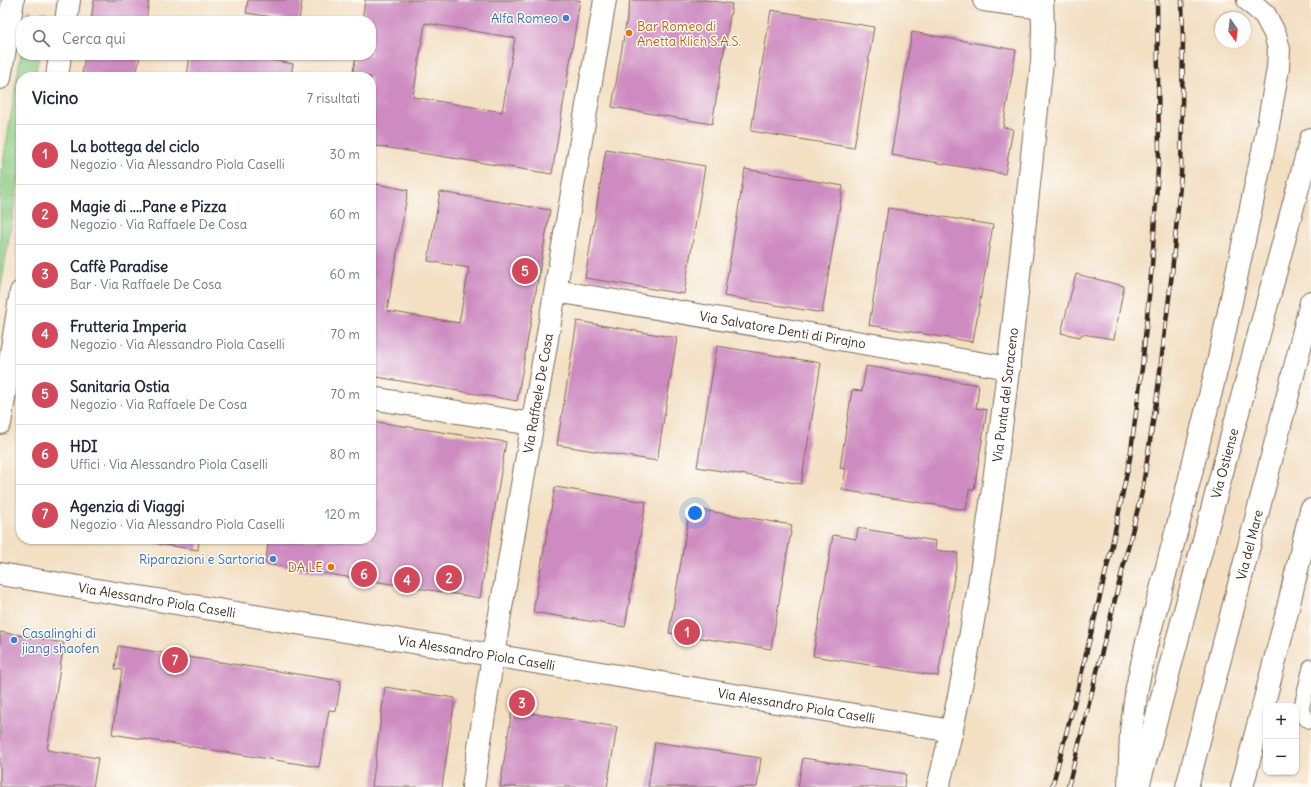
<!DOCTYPE html>
<html lang="it">
<head>
<meta charset="utf-8">
<style>
  :root { --surface:#fff; --page:#f6f6f7; --text:#1f2937; --muted:#747a83; --line:#e0e1e3; --accent:#d1495b }
  body { margin:0; font-family:Delius,sans-serif; background:var(--page); color:var(--text) }
  .controls { position:absolute; right:12px; bottom:12px; display:grid; overflow:hidden; border-radius:8px; box-shadow:0 1px 3px #0004 }
  .controls button { width:36px; height:36px; display:grid; place-items:center; padding:0; border:0; border-bottom:1px solid var(--line); background:var(--surface); color:var(--text); font:20px sans-serif }
  .compass { position:absolute; left:1215px; top:12px; width:36px; height:36px; border-radius:50%; background:var(--surface); box-shadow:0 1px 3px #0004; rotate:166deg }
  .you { position:absolute; left:695px; top:513px; width:14px; height:14px; margin:-10px; border:3px solid #fff; border-radius:50%; background:#1a73e8; box-shadow:0 0 0 6px #1a73e833 }
  .badge { display:grid; place-items:center; width:26px; height:26px; border-radius:50%; background:var(--accent); color:#fff; font-size:13px; font-weight:700 }
  .pin { position:absolute; translate:-50% -50%; border:2px solid #fff; box-shadow:0 1px 4px #0006 }
  .list { margin:0; padding:0; list-style:none }
  h2 { display:flex; justify-content:space-between; align-items:center; height:52px; margin:0; padding:0 16px; font-size:17px }
  h2 small { font-size:13px; font-weight:400; color:var(--muted) }
  .list li { display:grid; grid-template-columns:26px 1fr auto; gap:12px; align-items:center; box-sizing:border-box; height:60px; padding:0 16px; border-top:1px solid var(--line) }
  .list b { display:block; font-size:15px; white-space:nowrap }
  .list p { margin:0; font-size:13px; white-space:nowrap; color:var(--muted) }
  .list em { font-size:13px; font-style:normal; color:var(--muted) }
  .icon { flex:none; width:22px; height:22px; fill:none; stroke:currentColor; stroke-width:2; stroke-linecap:round; stroke-linejoin:round }
  .map { position:relative; flex:none; width:1311px; height:787px; overflow:hidden }
  .search { position:absolute; background:var(--surface); box-shadow:0 1px 3px #0004; left:16px; top:16px; width:360px; height:44px; display:flex; align-items:center; gap:10px; box-sizing:border-box; padding:0 14px; border-radius:16px; color:var(--muted); font-size:15px }
  .panel { position:absolute; background:var(--surface); box-shadow:0 1px 3px #0004; left:16px; top:72px; width:360px; height:472px; border-radius:16px }
  .map>svg:first-child { display:block }
  .green { fill:#8aca82; stroke:#627a50 }
  .building { fill:#ce8bc1; fill-rule:evenodd }
  .lines { fill:none; stroke-linecap:round; stroke-linejoin:round }
  .service-casing { stroke:#7b6957; stroke-width:17 }
  .minor-casing { stroke:#7b6957; stroke-width:24 }
  .tertiary-casing { stroke:#7b6957; stroke-width:24 }
  .secondary-casing { stroke:#7b6957; stroke-width:24 }
  .service { stroke:#fff; stroke-width:15 }
  .minor { stroke:#fff; stroke-width:22 }
  .tertiary { stroke:#fff; stroke-width:22 }
  .secondary { stroke:#fff; stroke-width:22 }
  .rail-casing { stroke:#3b2a1e; stroke-width:4.5 }
  .rail { stroke:#fdfcf7; stroke-width:3; stroke-dasharray:9; stroke-linecap:butt }
  .shop-dot { fill:#3f7fe0; stroke:#fdfcf7; stroke-width:1.5 }
  .food-dot { fill:#e8710a; stroke:#fdfcf7; stroke-width:1.5 }
  .labels { text-anchor:middle; stroke-width:3; stroke-linejoin:round; paint-order:stroke }
  .shop-label { font-size:13px; fill:#366cbe; stroke:#fdfcf7; text-anchor:end }
  .food-label { font-size:13px; fill:#c56008; stroke:#fdfcf7; text-anchor:start }
  .street-label { font-size:13px; fill:#3b2a1e; stroke:#fdfcf7 }
</style>
</head>
<body>
<div class="map">
<svg width="1311" height="787" viewBox="0 0 1311 787">
  <rect width="100%" height="100%" fill="#fdfcf7"/>
  <filter id="ink" filterUnits="userSpaceOnUse"><feTurbulence type="fractalNoise" baseFrequency=".025" numOctaves="2"/><feDisplacementMap in="SourceGraphic" scale="8" xChannelSelector="R" yChannelSelector="G"/><feConvolveMatrix kernelMatrix="1 2 1 2 8 2 1 2 1" color-interpolation-filters="sRGB"/></filter>
  <filter id="wash" filterUnits="userSpaceOnUse"><feTurbulence type="fractalNoise" baseFrequency=".012" numOctaves="4" result="noise"/><feDisplacementMap in="SourceGraphic" scale="16" xChannelSelector="R" yChannelSelector="G"/><feGaussianBlur stdDeviation="0.9" result="paint"/><feColorMatrix in="noise" values="0 0 0 0 0 0 0 0 0 0 0 0 0 0 0 0 0 1.4 0 .05"/><feComposite in="paint" operator="in"/></filter>
  <g filter="url(#wash)">
    <rect width="100%" height="100%" fill="#f3dfc2"/>
    <g class="green">
      <polygon points="28,10 35,15 46,12 45,21 26,21"/>
      <polygon points="21,53 21,55 39,55 35,77 21,77 21,165 0,293 0,182"/>
    </g>
    <g id="blocks">
      <g class="building">
        <polygon points="94,0 149,0 146,21 91,21"/>
        <polygon points="248,0 302,0 299,21 246,13"/>
        <path d="M365,0H580L552,174L371,145V77H352L356,55H371V21H362ZM425,23L515,38L502,112L413,97Z"/>
        <polygon points="630,0 707,0 732,4 712,124 612,107"/>
        <polygon points="771,10 874,27 854,148 751,131"/>
        <polygon points="912,32 1016,50 1003,127 1013,129 1005,174 891,155"/>
        <polygon points="85,55 140,55 136,77 94,77 82,75"/>
        <polygon points="190,55 243,55 293,64 291,77 187,77"/>
        <polygon points="606,149 705,166 684,294 585,278"/>
        <polygon points="745,169 843,186 822,313 724,296"/>
        <polygon points="371,183 408,190 387,311 459,323 469,268 428,261 440,192 550,210 517,401 371,376"/>
        <polygon points="888,208 993,225 973,342 869,325"/>
        <polygon points="1076,274 1124,286 1114,339 1082,334 1080,337 1061,333"/>
        <polygon points="577,321 677,338 657,461 557,445"/>
        <polygon points="717,346 821,363 801,484 697,467"/>
        <polygon points="866,366 979,385 976,408 987,410 974,490 969,490 966,510 842,490 846,469 840,468 852,390 862,391"/>
        <polygon points="371,421 506,442 480,598 265,564 269,539 371,539"/>
        <polygon points="555,487 646,502 625,627 533,612"/>
        <polygon points="690,508 792,525 771,649 669,633"/>
        <polygon points="858,528 936,541 935,550 958,553 938,676 813,656 833,535 856,539"/>
        <polygon points="128,539 199,539 198,550"/>
        <polygon points="0,632 64,643 47,750 98,758 93,787 0,787"/>
        <polygon points="118,646 341,681 336,711 329,710 319,767 112,734 122,670 115,669"/>
        <polygon points="385,687 455,698 442,787 372,787"/>
        <polygon points="512,710 617,727 607,787 500,787"/>
        <polygon points="655,742 761,758 757,787 648,787"/>
        <polygon points="803,758 906,774 904,787 798,787"/>
      </g>
    </g>
  </g>
  <g filter="url(#ink)">
    <use href="#blocks" fill-opacity="0" stroke="#7b6957" stroke-width="1"/>
    <g class="lines">
      <defs>
        <polyline id="service" points="1311,667 1301,710 1305,718 1311,721"/>
        <g id="minor">
          <polyline points="984,0 1042,8"/>
          <polyline points="66,21 69,0"/>
          <polyline points="57,77 60,55"/>
          <polyline points="0,78 13,0"/>
          <path id="s1" d="M556,291L1009,368"/>
          <polyline points="371,398 532,424"/>
          <polyline points="0,423 21,292"/>
          <path id="s2" d="M0,574L952,731"/>
          <path id="s3" d="M473,787L493,655L605,0"/>
          <path id="s4" d="M938,787C968,671 985,553 1000,435C1016,311 1029,186 1042,61L1043,27L1042,0"/>
          <polyline points="1242,787 1282,633 1311,510"/>
        </g>
        <g id="tertiary">
          <polyline points="1129,787 1131,732 1137,687 1146,646 1182,510 1218,363 1267,132 1278,68 1279,49 1275,34 1265,15 1248,0"/>
          <path id="s5" d="M1138,787L1311,139"/>
        </g>
        <g id="secondary">
          <path id="s6" d="M1187,787L1293,375L1311,302"/>
        </g>
      </defs>
      <use href="#service" class="service-casing"/>
      <use href="#minor" class="minor-casing"/>
      <use href="#tertiary" class="tertiary-casing"/>
      <use href="#secondary" class="secondary-casing"/>
      <use href="#service" class="service"/>
      <use href="#minor" class="minor"/>
      <use href="#tertiary" class="tertiary"/>
      <use href="#secondary" class="secondary"/>
      <defs>
        <g id="rail">
          <polyline points="1052,787 1076,696 1111,550 1130,458 1142,368 1152,265 1159,152 1157,0"/>
          <polyline points="1068,787 1142,492 1157,396 1172,273 1181,174 1183,39 1182,0"/>
        </g>
      </defs>
      <use href="#rail" class="rail-casing"/>
      <use href="#rail" class="rail"/>
    </g>
  </g>
  <g class="shop-dot">
    <circle cx="566" cy="18" r="4"/>
    <circle cx="273" cy="559" r="4"/>
    <circle cx="14" cy="640" r="4"/>
  </g>
  <g class="food-dot">
    <circle cx="629" cy="33" r="4"/>
    <circle cx="331" cy="567" r="4"/>
  </g>
  <g class="labels">
    <g class="shop-label">
      <text x="558" y="23">Alfa Romeo</text>
      <text x="265" y="564">Riparazioni e Sartoria</text>
      <text x="22" y="638" text-anchor="start">Casalinghi di<tspan x="22" dy="15">jiang shaofen</tspan></text>
    </g>
    <g class="food-label">
      <text x="637" y="31">Bar Romeo di<tspan x="637" dy="15">Anetta Klich S.A.S.</tspan></text>
      <text x="323" y="572" text-anchor="end">DA LE</text>
    </g>
    <g class="street-label">
      <text dy="5" stroke="none"><textPath href="#s1" startOffset="230">Via Salvatore Denti di Pirajno</textPath></text>
      <text dy="5" stroke="none"><textPath href="#s3" startOffset="399">Via Raffaele De Cosa</textPath></text>
      <text dy="5" stroke="none"><textPath href="#s4" startOffset="398">Via Punta del Saraceno</textPath></text>
      <text dy="5" stroke="none"><textPath href="#s5" startOffset="335">Via Ostiense</textPath></text>
      <text dy="5" stroke="none"><textPath href="#s6" startOffset="250">Via del Mare</textPath></text>
      <text dy="5" stroke="none"><textPath href="#s2" startOffset="159">Via Alessandro Piola Caselli</textPath></text>
      <text dy="5" stroke="none"><textPath href="#s2" startOffset="483">Via Alessandro Piola Caselli</textPath></text>
      <text dy="5" stroke="none"><textPath href="#s2" startOffset="807">Via Alessandro Piola Caselli</textPath></text>
    </g>
  </g>
</svg>
<div class="controls">
<button>+</button>
<button>−</button>
</div>
<svg class="compass" viewBox="-18 -18 36 36"><path d="M0-13l5 13h-10z" fill="#e53935"/><path d="M0 13l5-13h-10z" fill="#747a83"/></svg>
<div class="you"></div>
<div class="pin badge" style="left:687px;top:632px">1</div>
<div class="pin badge" style="left:449px;top:578px">2</div>
<div class="pin badge" style="left:522px;top:703px">3</div>
<div class="pin badge" style="left:407px;top:580px">4</div>
<div class="pin badge" style="left:525px;top:271px">5</div>
<div class="pin badge" style="left:364px;top:574px">6</div>
<div class="pin badge" style="left:175px;top:660px">7</div>
<div class="search"><svg class="icon" aria-label="search" viewBox="0 0 24 24"><circle cx="10" cy="10" r="6"/><path d="M15 15l6 6"/></svg>Cerca qui</div>
<section class="panel">
<h2>Vicino<small>7 risultati</small></h2>
<ul class="list">
<li><span class="badge">1</span><div><b>La bottega del ciclo</b><p>Negozio · Via Alessandro Piola Caselli</p></div><em>30 m</em></li>
<li><span class="badge">2</span><div><b>Magie di ....Pane e Pizza</b><p>Negozio · Via Raffaele De Cosa</p></div><em>60 m</em></li>
<li><span class="badge">3</span><div><b>Caffè Paradise</b><p>Bar · Via Raffaele De Cosa</p></div><em>60 m</em></li>
<li><span class="badge">4</span><div><b>Frutteria Imperia</b><p>Negozio · Via Alessandro Piola Caselli</p></div><em>70 m</em></li>
<li><span class="badge">5</span><div><b>Sanitaria Ostia</b><p>Negozio · Via Raffaele De Cosa</p></div><em>70 m</em></li>
<li><span class="badge">6</span><div><b>HDI</b><p>Uffici · Via Alessandro Piola Caselli</p></div><em>80 m</em></li>
<li><span class="badge">7</span><div><b>Agenzia di Viaggi</b><p>Negozio · Via Alessandro Piola Caselli</p></div><em>120 m</em></li>
</ul>
</section>
</div>
</body>
</html>
